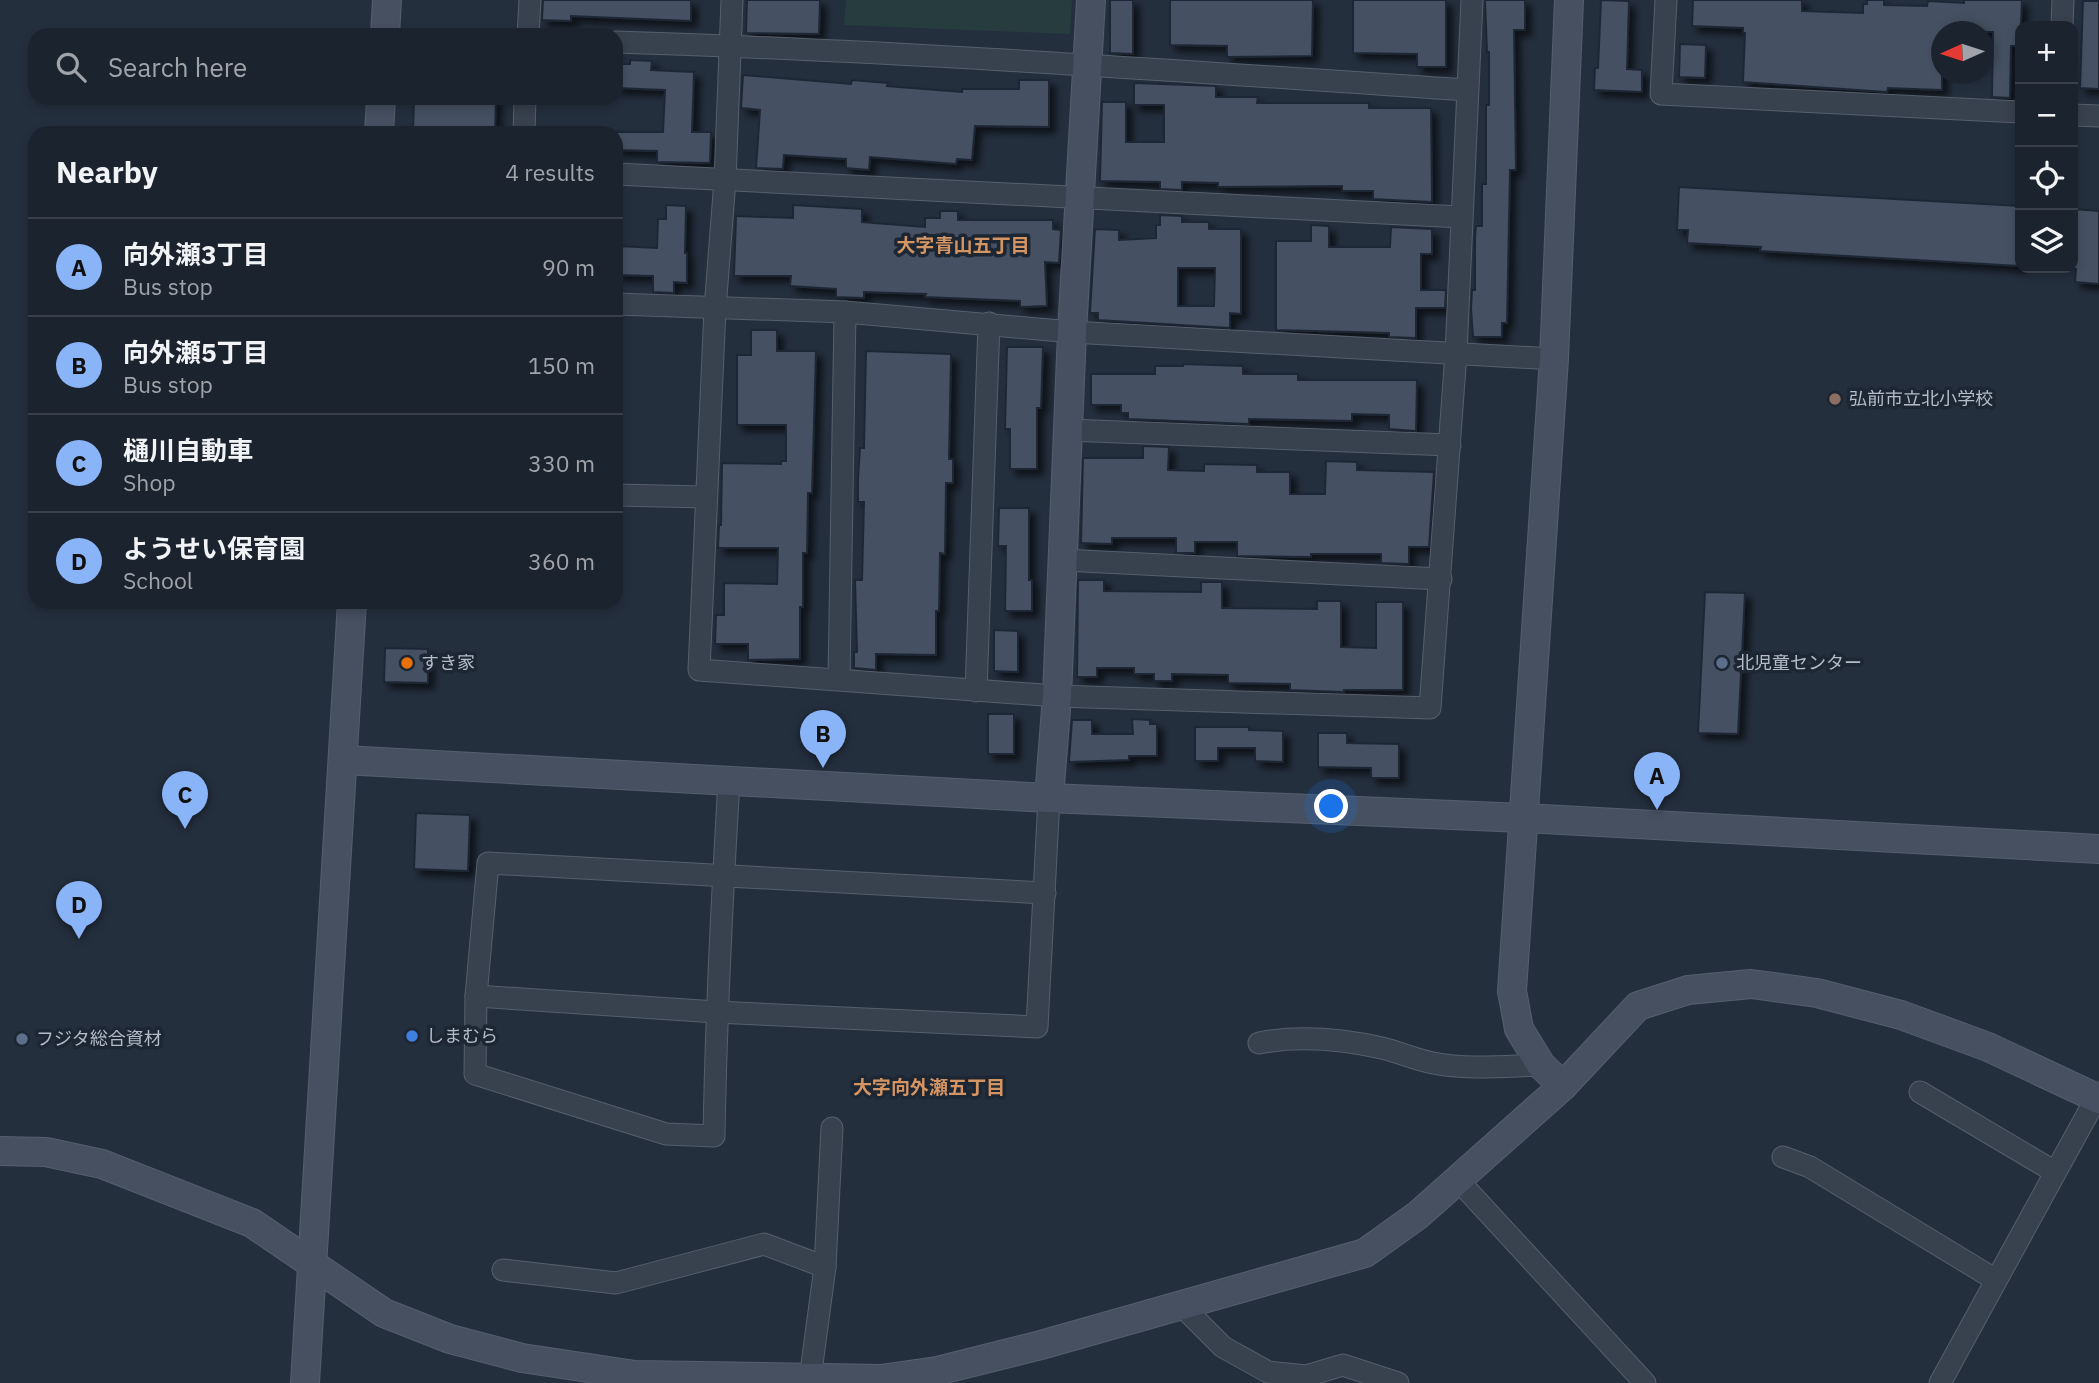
<!DOCTYPE html>
<html lang="en">
<head>
<meta charset="utf-8">
<style>
  :root { --surface:#1b232e; --page:#242b36; --text:#f1f3f6; --muted:#a0a4aa; --line:#39404a; --accent:#8ab4f8 }
  body { margin:0; font-family:"IBM Plex Sans","Noto Sans JP",sans-serif; background:var(--page); color:var(--text) }
  .controls { position:absolute; right:21px; top:21px; display:grid; overflow:hidden; border-radius:14px; box-shadow:0 4px 10px #0003 }
  .controls button { width:63px; height:63px; display:grid; place-items:center; padding:0; border:0; border-bottom:2px solid var(--line); background:var(--surface); color:var(--text); font:35px sans-serif }
  .compass { position:absolute; left:1931px; top:21px; width:63px; height:63px; border-radius:50%; background:var(--surface); box-shadow:0 4px 10px #0003; rotate:267deg }
  .you { position:absolute; left:1332px; top:807px; width:24px; height:24px; margin:-18px; border:5px solid #fff; border-radius:50%; background:#1a73e8; box-shadow:0 0 0 10px #1a73e833 }
  .badge { display:grid; place-items:center; width:46px; height:46px; border-radius:50%; background:var(--accent); color:#111; font-size:23px; font-weight:700 }
  .pin { position:absolute; translate:-50% -58px; filter:drop-shadow(0 2px 4px #0008) }
  .pin::after { content:''; position:absolute; top:37px; width:24px; height:21px; background:inherit; clip-path:polygon(0 0,100% 0,50% 100%) }
  .list { margin:0; padding:0; list-style:none }
  h2 { display:flex; justify-content:space-between; align-items:center; height:91px; margin:0; padding:0 28px; font-size:30px }
  h2 small { font-size:23px; font-weight:400; color:var(--muted) }
  .list li { display:grid; grid-template-columns:46px 1fr auto; gap:21px; align-items:center; box-sizing:border-box; height:98px; padding:0 28px; border-top:2px solid var(--line) }
  .list b { display:block; font-size:26px; white-space:nowrap }
  .list p { margin:0; font-size:23px; white-space:nowrap; color:var(--muted) }
  .list em { font-size:23px; font-style:normal; color:var(--muted) }
  .icon { flex:none; width:38px; height:38px; fill:none; stroke:currentColor; stroke-width:2; stroke-linecap:round; stroke-linejoin:round }
  .map { position:relative; flex:none; width:2099px; height:1383px; overflow:hidden }
  .search { position:absolute; background:var(--surface); box-shadow:0 4px 10px #0003; left:28px; top:28px; width:595px; height:77px; display:flex; align-items:center; gap:18px; box-sizing:border-box; padding:0 24px; border-radius:21px; color:var(--muted); font-size:26px }
  .panel { position:absolute; background:var(--surface); box-shadow:0 4px 10px #0003; left:28px; top:126px; width:595px; height:483px; border-radius:21px }
  .map>svg:first-child { display:block }
  .green { fill:#263c3f }
  .building { fill:#455162; stroke:#1f2835; stroke-width:2; fill-rule:evenodd; filter:url(#shadow) }
  .lines { fill:none; stroke-linecap:round; stroke-linejoin:round }
  .street-casing { stroke:#565f6c; stroke-width:23 }
  .secondary-casing { stroke:#565f6c; stroke-width:30 }
  .street { stroke:#38414e; stroke-width:21 }
  .secondary { stroke:#465061; stroke-width:28 }
  .education-dot { fill:#8d6e63; stroke:#1d2633; stroke-width:2.5 }
  .food-dot { fill:#e8710a; stroke:#1d2633; stroke-width:2.5 }
  .service-dot { fill:#5c6f8a; stroke:#1d2633; stroke-width:2.5 }
  .shop-dot { fill:#3f7fe0; stroke:#1d2633; stroke-width:2.5 }
  .labels { text-anchor:middle; stroke-width:7; stroke-linejoin:round; paint-order:stroke }
  .poi-label { font-size:18px; fill:#b4bcc9; stroke:#1d2633; text-anchor:start }
  .neighbourhood-label { font-size:19px; font-weight:bold; fill:#d59563; stroke:#1d2633 }
</style>
</head>
<body>
<div class="map">
<svg width="2099" height="1383" viewBox="0 0 2099 1383">
  <defs>
    <filter id="shadow"><feDropShadow dx="6" dy="6" stdDeviation="3.5" flood-color="#0009"/></filter>
  </defs>
  <rect width="100%" height="100%" fill="#242f3e"/>
  <polygon class="green" points="846,0 1072,0 1070,34 844,25"/>
  <g class="building">
    <polygon points="543,0 691,0 691,21 571,16 571,21 542,20"/>
    <polygon points="747,0 820,0 819,34 746,33"/>
    <polygon points="1110,0 1133,0 1133,54 1110,53"/>
    <polygon points="1170,0 1313,0 1312,56 1227,57 1227,46 1170,45"/>
    <polygon points="1353,0 1446,0 1446,67 1417,67 1417,54 1353,53"/>
    <polygon points="1485,0 1525,0 1525,30 1514,30 1516,170 1510,170 1507,323 1502,323 1502,337 1473,337 1471,309 1472,290 1475,290 1475,238 1476,226 1482,226 1482,184 1486,184 1486,105 1489,105 1489,52 1487,52"/>
    <polygon points="1601,0 1629,1 1627,69 1642,70 1642,92 1594,90 1595,68 1598,68"/>
    <polygon points="1693,0 1802,0 1802,11 1863,13 1863,4 1867,4 1867,0 1884,0 1884,5 1927,6 1928,1 1964,3 1964,0 2022,0 2020,46 2011,46 2010,98 1992,97 1993,32 1942,32 1942,90 1888,88 1887,92 1743,82 1745,33 1743,33 1743,28 1692,26"/>
    <polygon points="2083,1 2099,1 2099,89 2080,88"/>
    <polygon points="1680,44 1706,45 1705,78 1679,77"/>
    <polygon points="630,60 652,61 651,70 694,72 692,132 711,132 710,163 657,162 657,151 616,150 616,132 663,132 665,90 616,88 616,64 630,64"/>
    <polygon points="743,75 851,84 852,80 888,83 887,86 962,92 962,89 1019,89 1019,80 1049,80 1049,127 975,126 972,160 957,159 956,164 870,157 869,170 846,168 846,159 784,155 783,169 756,168 760,110 741,108"/>
    <polygon points="1134,83 1216,86 1216,97 1258,97 1257,103 1369,103 1369,108 1431,108 1432,202 1373,199 1373,191 1342,191 1342,186 1218,187 1218,183 1182,182 1182,190 1160,189 1160,182 1100,181 1102,102 1126,102 1126,142 1164,142 1164,105 1134,105"/>
    <polygon points="414,98 496,98 495,133 413,133"/>
    <polygon points="1679,187 2020,206 2020,266 1760,251 1761,247 1687,243 1688,230 1677,230"/>
    <polygon points="666,205 686,206 685,253 687,253 687,283 674,282 674,293 653,292 653,276 616,275 616,246 657,248 658,219 666,219"/>
    <polygon points="793,205 862,209 862,222 925,227 925,218 940,218 940,211 958,211 958,220 1053,220 1053,229 1061,230 1059,263 1045,262 1047,306 1020,307 1020,301 925,297 926,294 864,292 864,298 836,297 836,289 790,286 791,276 734,276 736,216 793,218"/>
    <polygon points="2073,209 2099,211 2099,284 2075,282 2076,269 2073,269"/>
    <path d="M1160,215L1182,216V222H1209V229H1241V314L1230,313V328L1098,320V313H1090L1095,229L1119,230V240L1156,238V225H1160ZM1178,268H1215L1214,306H1178Z"/>
    <polygon points="1311,225 1329,226 1329,247 1390,247 1391,227 1432,229 1432,254 1421,254 1421,290 1446,290 1445,308 1416,308 1416,338 1389,337 1389,333 1276,330 1276,241 1311,241"/>
    <polygon points="751,330 777,330 777,351 816,351 812,493 808,493 807,553 803,553 803,607 800,607 800,659 748,660 748,644 715,644 716,615 724,615 724,583 777,584 778,548 718,548 719,525 721,525 722,463 781,464 781,461 786,461 786,425 737,425 737,355 751,355"/>
    <polygon points="1007,347 1043,347 1041,408 1037,408 1037,469 1010,469 1010,429 1005,429"/>
    <polygon points="866,351 951,354 949,459 953,459 953,483 946,483 945,554 940,553 939,611 936,611 936,655 876,654 876,670 854,668 854,652 857,652 855,580 862,580 864,502 858,502 858,479 860,448 864,448"/>
    <polygon points="1183,364 1243,366 1243,374 1298,374 1298,380 1417,380 1416,431 1389,429 1389,415 1352,414 1352,421 1249,419 1249,424 1128,419 1128,413 1121,413 1121,405 1091,405 1091,374 1155,374 1155,366 1183,366"/>
    <polygon points="1143,446 1169,447 1168,470 1204,471 1204,464 1257,465 1257,472 1290,472 1290,494 1325,494 1326,461 1357,462 1357,470 1434,472 1429,547 1409,547 1409,564 1381,563 1381,554 1311,554 1311,557 1237,556 1237,542 1195,542 1195,553 1176,553 1176,538 1112,538 1112,544 1081,543 1083,458 1143,458"/>
    <polygon points="999,508 1029,508 1029,580 1032,580 1032,611 1005,611 1006,546 998,546"/>
    <polygon points="1078,580 1104,580 1104,591 1201,592 1201,582 1222,582 1222,608 1317,609 1317,601 1341,601 1341,647 1376,648 1376,602 1403,602 1403,690 1344,690 1344,692 1290,690 1290,684 1228,683 1228,675 1172,674 1172,681 1154,681 1154,674 1134,674 1134,668 1097,668 1097,677 1077,677"/>
    <polygon points="1705,592 1745,593 1738,734 1698,733"/>
    <polygon points="994,630 1018,631 1018,672 994,671"/>
    <polygon points="385,648 428,649 428,683 384,682"/>
    <rect x="988" y="714" width="26" height="40"/>
    <polygon points="1132,719 1150,720 1150,724 1157,724 1157,756 1129,756 1129,760 1069,762 1072,720 1092,720 1092,734 1133,734"/>
    <polygon points="1195,727 1249,727 1249,730 1283,731 1283,762 1255,761 1255,748 1218,748 1218,761 1195,761"/>
    <polygon points="1318,733 1347,733 1347,743 1399,744 1399,778 1371,778 1371,768 1318,767"/>
    <polygon points="416,813 470,815 468,871 414,869"/>
  </g>
  <g class="lines">
    <defs>
      <g id="street">
        <polyline points="732,0 725,180 715,309 699,670 1057,696 1430,708 1456,353 1472,0"/>
        <polyline points="1666,0 1661,94 2020,112"/>
        <polyline points="2062,26 2063,0"/>
        <polyline points="528,35 530,0"/>
        <path d="M616,42C900,51 1183,71 1467,90"/>
        <polyline points="2073,115 2099,116"/>
        <polyline points="524,133 525,98"/>
        <polyline points="616,174 1461,217"/>
        <polyline points="616,304 845,312 1072,332 1554,359"/>
        <polyline points="1068,430 1450,445"/>
        <polyline points="616,495 706,497"/>
        <polyline points="1063,560 1441,579"/>
        <polyline points="839,679 845,312"/>
        <polyline points="976,691 989,323"/>
        <path d="M729,781C722,899 716,1017 714,1136L666,1134L475,1074L476,996L488,863L1045,893"/>
        <polyline points="476,996 716,1012 1037,1027 1049,798"/>
        <path d="M1259,1043C1300,1035 1341,1039 1382,1048C1399,1052 1416,1060 1433,1063C1468,1070 1505,1066 1541,1065"/>
        <polyline points="1920,1092 2055,1172"/>
        <polyline points="1783,1157 1810,1167 1996,1280"/>
        <polyline points="1457,1179 1645,1383"/>
        <polyline points="503,1270 616,1283 764,1244 825,1267"/>
        <polyline points="1181,1305 1223,1347 1268,1372 1306,1376 1343,1365 1398,1383"/>
        <polyline points="810,1379 825,1267 832,1128"/>
        <polyline points="1940,1383 2099,1093"/>
      </g>
      <g id="secondary">
        <polyline points="385,35 387,0"/>
        <polyline points="379,133 381,98"/>
        <polyline points="343,760 1049,798 1523,818 2099,849"/>
        <polyline points="1049,798 1057,696 1072,332 1091,0"/>
        <polyline points="1563,1086 1541,1065 1519,1029 1512,991 1554,359 1569,0"/>
        <polyline points="0,1151 46,1152 102,1164 252,1223 384,1313 450,1339 522,1358 635,1375 881,1379 937,1371 1041,1345 1365,1253 1418,1215 1563,1086 1638,1006 1688,990 1751,984 1817,993 1901,1015 1988,1047 2099,1099"/>
        <polyline points="305,1383 352,602"/>
      </g>
    </defs>
    <use href="#street" class="street-casing"/>
    <use href="#secondary" class="secondary-casing"/>
    <use href="#street" class="street"/>
    <use href="#secondary" class="secondary"/>
  </g>
  <circle class="education-dot" cx="1835" cy="399" r="7"/>
  <circle class="food-dot" cx="407" cy="663" r="7"/>
  <g class="service-dot">
    <circle cx="1722" cy="663" r="7"/>
    <circle cx="22" cy="1039" r="7"/>
  </g>
  <circle class="shop-dot" cx="412" cy="1036" r="7"/>
  <g class="labels">
    <g class="poi-label">
      <text x="1849" y="405">弘前市立北小学校</text>
      <text x="421" y="669">すき家</text>
      <text x="1736" y="669">北児童センター</text>
      <text x="426" y="1042">しまむら</text>
      <text x="36" y="1045">フジタ総合資材</text>
    </g>
    <g class="neighbourhood-label">
      <text x="963" y="252">大字青山五丁目</text>
      <text x="929" y="1094">大字向外瀬五丁目</text>
    </g>
  </g>
</svg>
<div class="controls">
<button>+</button>
<button>−</button>
<button><svg class="icon" aria-label="locate" viewBox="0 0 24 24"><circle cx="12" cy="12" r="6"/><path d="M12 2v4M12 18v4M2 12h4M18 12h4"/></svg></button>
<button><svg class="icon" aria-label="layers" viewBox="0 0 24 24"><path d="M12 4l9 5-9 5-9-5zM3 14l9 5 9-5"/></svg></button>
</div>
<svg class="compass" viewBox="-18 -18 36 36"><path d="M0-13l5 13h-10z" fill="#e53935"/><path d="M0 13l5-13h-10z" fill="#a0a4aa"/></svg>
<div class="you"></div>
<div class="pin badge" style="left:1657px;top:810px">A</div>
<div class="pin badge" style="left:823px;top:768px">B</div>
<div class="pin badge" style="left:185px;top:829px">C</div>
<div class="pin badge" style="left:79px;top:939px">D</div>
<div class="search"><svg class="icon" aria-label="search" viewBox="0 0 24 24"><circle cx="10" cy="10" r="6"/><path d="M15 15l6 6"/></svg>Search here</div>
<section class="panel">
<h2>Nearby<small>4 results</small></h2>
<ul class="list">
<li><span class="badge">A</span><div><b>向外瀬3丁目</b><p>Bus stop</p></div><em>90 m</em></li>
<li><span class="badge">B</span><div><b>向外瀬5丁目</b><p>Bus stop</p></div><em>150 m</em></li>
<li><span class="badge">C</span><div><b>樋川自動車</b><p>Shop</p></div><em>330 m</em></li>
<li><span class="badge">D</span><div><b>ようせい保育園</b><p>School</p></div><em>360 m</em></li>
</ul>
</section>
</div>
</body>
</html>
